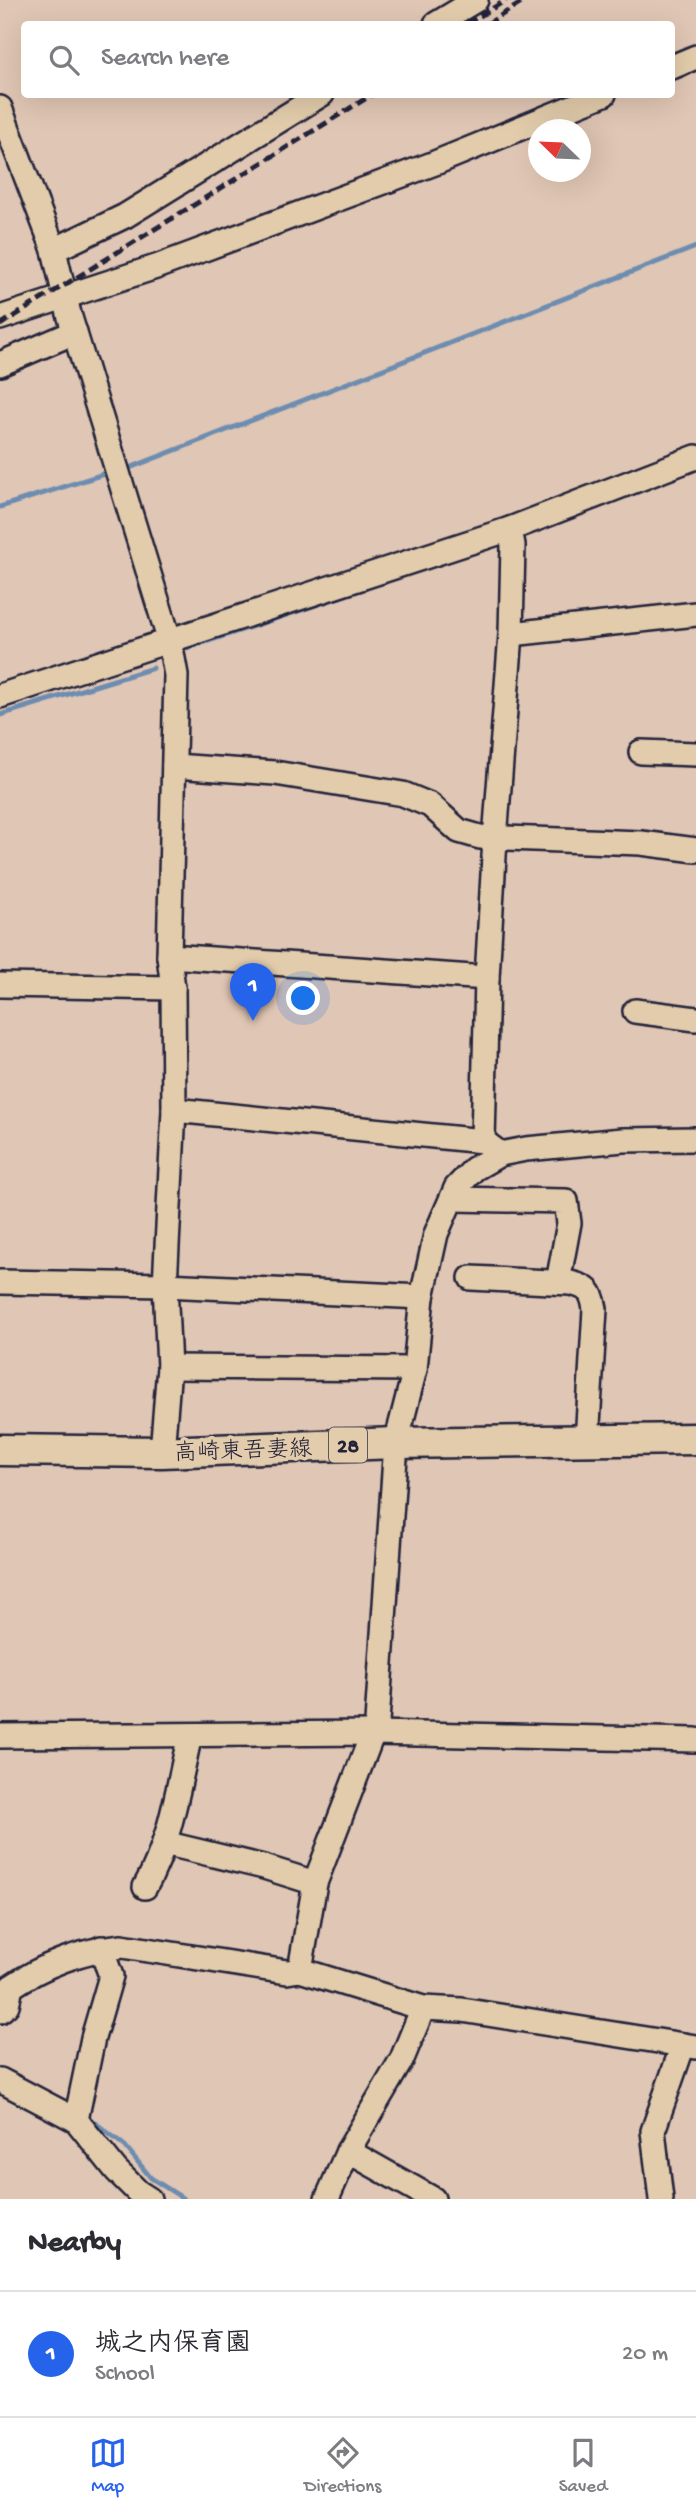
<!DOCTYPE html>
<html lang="en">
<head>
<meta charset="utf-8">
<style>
  :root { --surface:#fff; --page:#f2f2f3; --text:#2b2b33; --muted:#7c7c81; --line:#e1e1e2; --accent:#2563eb }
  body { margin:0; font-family:"Gochi Hand","Klee One",sans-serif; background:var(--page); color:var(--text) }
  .compass { position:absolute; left:528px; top:119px; width:63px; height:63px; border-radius:50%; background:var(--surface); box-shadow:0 7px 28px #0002; rotate:293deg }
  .you { position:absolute; left:304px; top:999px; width:24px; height:24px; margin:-18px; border:5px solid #fff; border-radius:50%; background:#1a73e8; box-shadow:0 0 0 10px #1a73e833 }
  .badge { display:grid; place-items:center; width:46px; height:46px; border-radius:50%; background:var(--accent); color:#fff; font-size:23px; font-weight:700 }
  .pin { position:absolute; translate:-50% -58px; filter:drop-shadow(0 2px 4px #0008) }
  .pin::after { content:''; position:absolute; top:37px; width:24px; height:21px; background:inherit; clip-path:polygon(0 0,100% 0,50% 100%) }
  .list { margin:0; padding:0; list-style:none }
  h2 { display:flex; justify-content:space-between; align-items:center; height:91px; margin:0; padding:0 28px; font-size:30px }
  h2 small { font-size:23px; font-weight:400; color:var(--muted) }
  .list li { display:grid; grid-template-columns:46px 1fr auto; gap:21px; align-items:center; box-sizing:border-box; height:126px; padding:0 28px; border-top:2px solid var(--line) }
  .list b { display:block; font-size:26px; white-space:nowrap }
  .list p { margin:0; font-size:23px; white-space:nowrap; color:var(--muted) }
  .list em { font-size:23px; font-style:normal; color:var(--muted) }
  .icon { flex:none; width:38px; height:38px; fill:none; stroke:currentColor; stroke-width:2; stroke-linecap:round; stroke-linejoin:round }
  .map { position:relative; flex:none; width:696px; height:2199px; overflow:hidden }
  .search { position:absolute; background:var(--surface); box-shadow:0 7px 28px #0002; left:21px; right:21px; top:21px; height:77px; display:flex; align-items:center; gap:18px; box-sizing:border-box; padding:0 24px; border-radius:7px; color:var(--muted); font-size:26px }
  .sheet { height:217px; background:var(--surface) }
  nav { display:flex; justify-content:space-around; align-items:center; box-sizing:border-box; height:98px; border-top:2px solid var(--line); background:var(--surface); font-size:19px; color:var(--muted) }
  nav a { display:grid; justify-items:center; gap:4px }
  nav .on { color:var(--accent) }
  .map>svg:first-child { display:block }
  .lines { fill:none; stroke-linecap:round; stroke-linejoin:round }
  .stream { stroke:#6d8db0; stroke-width:5 }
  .minor-casing { stroke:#22223b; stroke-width:28 }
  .major-casing { stroke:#22223b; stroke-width:35 }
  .minor { stroke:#e2ccab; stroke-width:23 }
  .major { stroke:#e2ccab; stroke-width:30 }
  .rail { stroke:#22223b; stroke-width:5; stroke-dasharray:10 5; stroke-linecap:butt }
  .labels { text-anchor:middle; stroke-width:7; stroke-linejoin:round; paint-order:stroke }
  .shield { fill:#e2ccab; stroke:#5c555d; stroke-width:2 }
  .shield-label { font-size:21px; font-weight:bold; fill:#22223b }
  .street-label { font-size:23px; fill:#22223b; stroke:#e2ccab }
</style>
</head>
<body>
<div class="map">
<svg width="696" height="2199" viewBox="0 0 696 2199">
  <rect width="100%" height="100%" fill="#e0c6b4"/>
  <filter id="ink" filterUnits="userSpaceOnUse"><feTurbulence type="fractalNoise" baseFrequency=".0143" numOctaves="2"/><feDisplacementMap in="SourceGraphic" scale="14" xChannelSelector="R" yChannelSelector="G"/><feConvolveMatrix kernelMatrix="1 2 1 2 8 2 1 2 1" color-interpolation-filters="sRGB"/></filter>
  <g filter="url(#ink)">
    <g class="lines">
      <g class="stream">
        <polyline points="127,469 696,247"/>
        <polyline points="0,507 110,472"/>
        <polyline points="188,648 367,588"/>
        <polyline points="0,715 153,668"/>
        <polyline points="85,2115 125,2146 151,2178 184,2199"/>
      </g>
      <defs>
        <g id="minor">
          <polyline points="436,24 476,0"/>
          <polyline points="672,67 696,57"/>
          <polyline points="0,108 54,250 69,314 170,642 176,675 169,956 173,988 174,1110 165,1285 169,1367 162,1452"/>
          <polyline points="54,250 125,216 322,94"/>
          <polyline points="0,318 156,267 435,163 604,94"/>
          <polyline points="0,364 75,332"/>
          <polyline points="511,634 696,614"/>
          <polyline points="0,696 510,529 696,457"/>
          <polyline points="641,752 696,754"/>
          <polyline points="174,766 275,773 403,794 430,805 459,831 480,837 641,843 696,850"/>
          <polyline points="169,956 487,978"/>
          <polyline points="0,985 173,988"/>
          <polyline points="635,1011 696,1019"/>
          <polyline points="174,1110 483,1141 495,1150"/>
          <polyline points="696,1139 623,1140 526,1149 500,1154 474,1169 456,1188 436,1234 422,1297 415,1369 396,1443 377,1722 315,1883 300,1970 423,2008 462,2010 696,2047"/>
          <polyline points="483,1141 487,978 495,839 511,634 513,545 510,529"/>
          <polyline points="452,1199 566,1201 569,1223 558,1282"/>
          <path d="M471,1278L570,1283C588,1287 592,1291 595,1309L587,1441"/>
          <polyline points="0,1282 165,1285 422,1297"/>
          <polyline points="169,1367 415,1369"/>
          <polyline points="0,1736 374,1733 696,1740"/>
          <polyline points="164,1843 264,1867 315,1883"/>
          <path d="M145,1887C171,1841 178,1786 190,1735"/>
          <path d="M0,2011L7,2005L11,1987C43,1965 83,1950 122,1946L287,1972L300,1970"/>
          <polyline points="0,2080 76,2120 116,2170 138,2192 149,2199"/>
          <polyline points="76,2120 93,2038 111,1976 101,1948"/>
          <polyline points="348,2151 433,2199"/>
          <polyline points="327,2199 348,2151 402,2059 423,2008"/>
          <polyline points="661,2199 653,2131 683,2045"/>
        </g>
        <polyline id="major" points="0,1450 162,1452 396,1443 696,1439"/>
      </defs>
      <use href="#minor" class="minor-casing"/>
      <use href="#major" class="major-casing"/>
      <use href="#minor" class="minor"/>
      <use href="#major" class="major"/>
      <g class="rail">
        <polyline points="467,24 506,0"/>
        <polyline points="487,24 526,0"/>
        <polyline points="0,325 373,94"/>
      </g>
    </g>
  </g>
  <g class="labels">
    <rect class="shield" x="329" y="1427.5" width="38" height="35" rx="5"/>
    <g class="shield-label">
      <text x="348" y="1452">28</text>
    </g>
    <g class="street-label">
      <text transform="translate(243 1449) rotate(-2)" y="8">高崎東吾妻線</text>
    </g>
  </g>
</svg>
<svg class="compass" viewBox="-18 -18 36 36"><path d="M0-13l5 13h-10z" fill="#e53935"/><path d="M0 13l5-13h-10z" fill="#7c7c81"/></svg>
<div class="you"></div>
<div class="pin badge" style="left:253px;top:1021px">1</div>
<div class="search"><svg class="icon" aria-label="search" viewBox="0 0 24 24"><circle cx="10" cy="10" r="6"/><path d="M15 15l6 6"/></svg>Search here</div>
</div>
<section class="sheet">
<h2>Nearby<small></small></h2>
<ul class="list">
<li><span class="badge">1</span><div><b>城之内保育園</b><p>School</p></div><em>20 m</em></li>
</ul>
</section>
<nav>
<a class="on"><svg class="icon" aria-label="map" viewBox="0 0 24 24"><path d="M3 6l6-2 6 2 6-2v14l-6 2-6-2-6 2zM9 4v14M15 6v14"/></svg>Map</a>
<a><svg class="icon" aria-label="directions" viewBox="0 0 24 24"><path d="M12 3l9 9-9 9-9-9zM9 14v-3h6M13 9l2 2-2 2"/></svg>Directions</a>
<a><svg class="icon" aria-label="saved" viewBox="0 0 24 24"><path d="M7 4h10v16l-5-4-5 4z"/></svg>Saved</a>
</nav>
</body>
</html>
